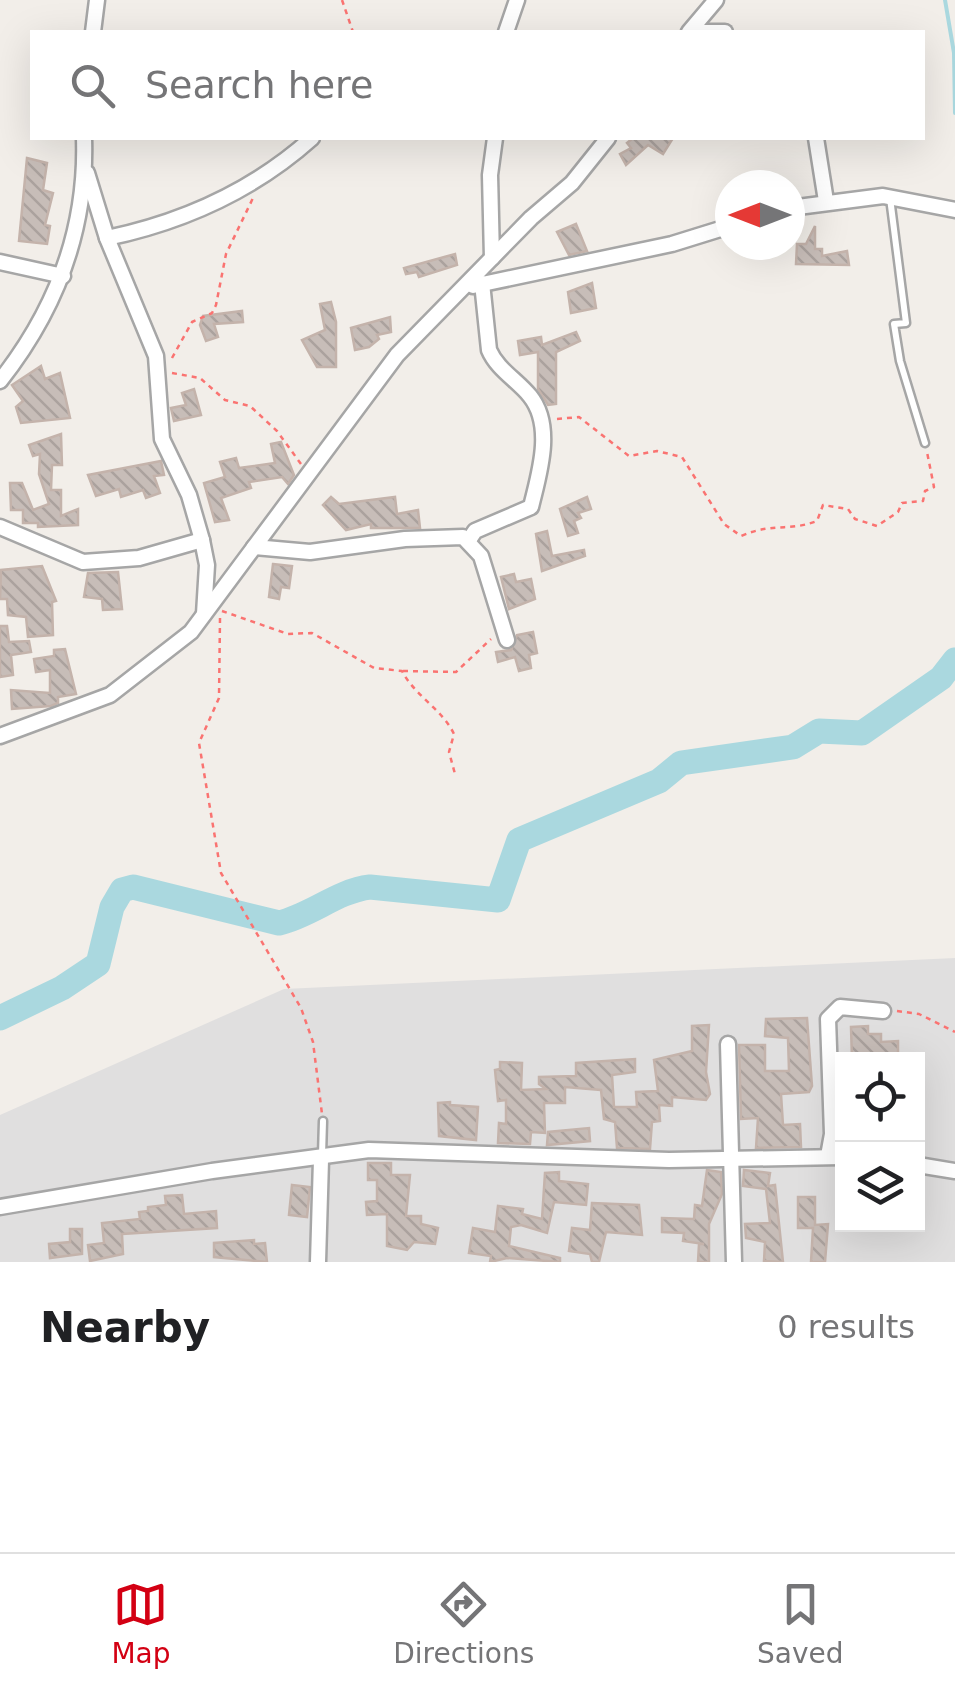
<!DOCTYPE html>
<html lang="en">
<head>
<meta charset="utf-8">
<style>
  :root { --surface:#fff; --page:#f2f2f2; --text:#202124; --muted:#757577; --line:#e0e0e0; --accent:#d30013 }
  body { margin:0; font-family:"DejaVu Sans",sans-serif; background:var(--page); color:var(--text) }
  .controls { position:absolute; right:30px; bottom:30px; display:grid; overflow:hidden; border-radius:0px; box-shadow:0 10px 40px #0002 }
  .controls button { width:90px; height:90px; display:grid; place-items:center; padding:0; border:0; border-bottom:2px solid var(--line); background:var(--surface); color:var(--text); font:50px sans-serif }
  .compass { position:absolute; left:715px; top:170px; width:90px; height:90px; border-radius:50%; background:var(--surface); box-shadow:0 10px 40px #0002; rotate:270deg }
  .list { margin:0; padding:0; list-style:none }
  h2 { display:flex; justify-content:space-between; align-items:center; height:130px; margin:0; padding:0 40px; font-size:42px }
  h2 small { font-size:32px; font-weight:400; color:var(--muted) }
  .icon { flex:none; width:55px; height:55px; fill:none; stroke:currentColor; stroke-width:2; stroke-linecap:round; stroke-linejoin:round }
  .map { position:relative; flex:none; width:955px; height:1262px; overflow:hidden }
  .search { position:absolute; background:var(--surface); box-shadow:0 10px 40px #0002; left:30px; right:30px; top:30px; height:110px; display:flex; align-items:center; gap:25px; box-sizing:border-box; padding:0 35px; border-radius:0px; color:var(--muted); font-size:38px }
  .sheet { height:290px; background:var(--surface) }
  nav { display:flex; justify-content:space-around; align-items:center; box-sizing:border-box; height:140px; border-top:2px solid var(--line); background:var(--surface); font-size:28px; color:var(--muted) }
  nav a { display:grid; justify-items:center; gap:5px }
  nav .on { color:var(--accent) }
  .map>svg:first-child { display:block }
  .residential { fill:#e0dfdf; fill-rule:evenodd }
  .lines { fill:none; stroke-linecap:round; stroke-linejoin:round }
  .stream { stroke:#aad8df; stroke-width:4 }
  .river { stroke:#aad8df; stroke-width:25 }
  .building { fill:url(#building-back-hatch); stroke:#c4b3ab; stroke-width:2.5 }
  .lane-casing { stroke:#a6a6a6; stroke-width:11 }
  .street-casing { stroke:#a6a6a6; stroke-width:19 }
  .path { stroke:#fa7371; stroke-width:2.5; stroke-dasharray:5 5; stroke-linecap:butt }
  .lane { stroke:#fff; stroke-width:6 }
  .street { stroke:#fff; stroke-width:14 }
</style>
</head>
<body>
<div class="map">
<svg width="955" height="1262" viewBox="0 0 955 1262">
  <defs>
    <pattern id="building-back-hatch" width="6" height="6" patternUnits="userSpaceOnUse" patternTransform="scale(2.5)"><rect width="6" height="6" fill="#c7bdb8"/><path d="M-1 5l2 2M0 0l6 6M5-1l2 2" fill="none" stroke="#aba29e"/></pattern>
  </defs>
  <rect width="100%" height="100%" fill="#f2eee9"/>
  <path class="residential" d="M955,958V1262H0V1115L284,989ZM842,1060H918V1224H842Z"/>
  <g class="lines">
    <polyline class="stream" points="945,0 954,53 955,113"/>
    <path class="river" d="M0,1018L62,988L98,964L112,907L122,890L133,887L279,923C312,915 337,891 370,887L498,900L519,840L659,781L681,763L793,747L819,731L862,733L941,678L955,660"/>
  </g>
  <g class="building">
    <polygon points="633,138 673,138 663,154 648,145 626,165 620,154 631,148 627,143"/>
    <polygon points="27,158 47,163 43,190 53,193 45,225 50,226 47,244 19,241"/>
    <polygon points="576,224 587,251 569,255 557,232"/>
    <polygon points="815,226 815,249 822,249 822,256 847,251 849,265 796,264 797,244 806,244"/>
    <polygon points="455,254 457,265 419,277 417,272 406,274 404,268"/>
    <polygon points="592,283 596,308 571,313 568,292"/>
    <polygon points="331,302 336,322 336,367 317,367 302,340 325,330 320,304"/>
    <polygon points="242,311 243,322 214,324 218,337 206,341 200,325 203,316"/>
    <polygon points="390,317 391,332 377,335 379,339 369,347 355,350 351,328"/>
    <polygon points="576,332 580,341 556,352 556,404 548,405 538,389 538,352 520,355 518,341 541,337 542,345"/>
    <polygon points="41,366 45,379 60,373 70,418 21,423 16,407 23,401 12,385"/>
    <polygon points="194,389 201,415 174,421 171,408 186,405 182,393"/>
    <polygon points="61,434 62,465 52,465 51,490 61,490 61,516 78,509 78,525 38,527 38,523 23,523 23,510 11,510 10,483 22,483 33,510 49,504 39,474 40,454 33,456 29,445"/>
    <polygon points="281,442 294,475 288,484 282,477 249,482 251,488 221,498 229,520 215,522 204,483 225,477 220,462 236,458 239,468 275,463 271,444"/>
    <polygon points="161,461 164,475 154,476 160,493 146,498 143,490 121,497 119,489 96,496 88,475"/>
    <polygon points="331,497 339,504 395,497 397,514 418,510 420,528 371,528 371,524 346,530 323,505"/>
    <polygon points="587,497 591,509 578,513 581,518 574,521 578,533 568,536 560,509"/>
    <polygon points="547,531 552,556 584,550 585,556 542,571 536,534"/>
    <polygon points="273,564 292,566 289,588 281,587 279,599 269,597"/>
    <polygon points="42,566 56,601 52,602 53,635 28,637 26,617 8,615 7,599 0,599 1,570"/>
    <polygon points="118,572 122,609 103,610 102,599 84,597 88,573"/>
    <polygon points="514,574 516,582 531,579 535,599 509,609 501,577"/>
    <polygon points="0,626 7,626 9,642 29,641 31,652 11,655 13,675 0,677"/>
    <polygon points="533,632 537,653 529,655 531,668 519,671 515,657 498,662 496,652 511,650 517,635"/>
    <polygon points="65,649 76,694 58,697 58,703 51,706 12,709 11,690 50,693 50,670 36,672 34,659 54,656 54,650"/>
    <polygon points="807,1018 812,1086 809,1092 781,1094 783,1125 800,1124 801,1147 756,1148 758,1118 741,1119 739,1045 765,1045 765,1071 789,1071 788,1038 765,1036 766,1019"/>
    <polygon points="709,1025 706,1072 710,1094 706,1100 672,1097 672,1106 659,1105 660,1121 652,1122 650,1149 617,1148 615,1122 604,1119 601,1090 565,1087 565,1103 544,1103 545,1133 531,1132 530,1144 498,1143 499,1123 506,1124 506,1100 498,1101 495,1070 500,1069 500,1062 522,1063 521,1090 546,1089 539,1084 539,1077 576,1076 576,1063 635,1059 635,1072 612,1075 614,1107 637,1107 636,1092 658,1091 654,1060 692,1051 692,1026"/>
    <polygon points="868,1026 868,1034 881,1034 881,1042 898,1041 898,1060 852,1060 851,1027"/>
    <polygon points="450,1102 450,1105 478,1107 476,1140 439,1136 438,1103"/>
    <polygon points="589,1128 590,1141 547,1145 548,1132"/>
    <polygon points="368,1163 391,1163 391,1175 410,1175 406,1216 421,1216 421,1224 438,1228 435,1244 414,1242 407,1250 387,1246 387,1214 367,1215 366,1202 377,1201 377,1180 368,1180"/>
    <polygon points="707,1170 721,1172 722,1194 709,1224 709,1262 698,1262 699,1244 704,1244 683,1241 684,1233 662,1232 662,1218 694,1219 695,1205 702,1206"/>
    <polygon points="744,1170 770,1173 768,1186 775,1185 783,1262 764,1261 765,1242 746,1238 745,1224 770,1223 766,1189 743,1186"/>
    <polygon points="559,1172 559,1181 588,1184 586,1205 554,1202 547,1233 521,1225 511,1227 509,1246 560,1258 560,1262 507,1258 490,1262 491,1256 469,1253 473,1228 495,1232 498,1206 523,1209 522,1214 542,1219 545,1173"/>
    <polygon points="292,1185 310,1187 307,1217 289,1215"/>
    <polygon points="182,1195 184,1214 216,1211 217,1228 122,1234 123,1254 90,1261 88,1245 104,1243 102,1223 140,1219 139,1212 148,1211 148,1207 166,1205 165,1196"/>
    <polygon points="798,1197 815,1197 815,1225 828,1224 825,1262 811,1262 813,1228 798,1228"/>
    <polygon points="592,1203 639,1205 642,1235 606,1232 599,1262 592,1262 590,1254 569,1251 572,1228 590,1230"/>
    <polygon points="70,1229 82,1229 82,1254 50,1258 49,1244 70,1242"/>
    <polygon points="254,1240 254,1244 265,1243 267,1262 214,1257 214,1243"/>
  </g>
  <g class="lines">
    <defs>
      <g id="lane">
        <polyline points="890,198 906,323 894,324 900,361 925,443"/>
        <polyline points="322,1155 323,1121"/>
      </g>
      <g id="street">
        <polyline points="93,32 97,0"/>
        <polyline points="506,32 517,0"/>
        <polyline points="689,32 716,0"/>
        <polyline points="702,32 725,32"/>
        <polyline points="816,138 826,201"/>
        <polyline points="87,173 107,238 156,356 162,439 189,495 202,540 207,565 204,614"/>
        <polyline points="790,208 883,196 955,210"/>
        <path d="M107,238C183,222 254,190 312,138"/>
        <polyline points="492,258 490,175 495,138"/>
        <polyline points="0,262 63,276"/>
        <polyline points="473,286 672,244 730,226"/>
        <path d="M0,381C56,310 87,228 84,138"/>
        <polyline points="0,527 83,562 139,558 202,540"/>
        <path d="M469,540L475,531L531,507C538,477 555,427 530,396C517,380 497,369 489,350L482,283"/>
        <polyline points="254,547 310,552 405,539 463,537 481,556 507,640"/>
        <polyline points="0,736 110,695 191,632 397,355 531,218 572,183 608,138"/>
        <polyline points="728,1044 734,1262"/>
        <polyline points="828,1156 832,1134 828,1019 840,1007 883,1011"/>
        <polyline points="918,1165 955,1171"/>
        <polyline points="0,1207 212,1171 369,1150 669,1160 842,1157"/>
        <polyline points="318,1262 321,1160"/>
      </g>
    </defs>
    <use href="#lane" class="lane-casing"/>
    <use href="#street" class="street-casing"/>
    <g class="path">
      <polyline points="342,0 353,32"/>
      <polyline points="172,358 192,322 212,313 216,305 226,254 253,198"/>
      <polyline points="172,373 200,378 225,400 250,406 277,431 301,464"/>
      <path d="M557,419L579,417L629,456L657,451L682,457L724,524L741,536C774,522 788,532 817,521L823,505L848,509L855,519L877,526L898,512L902,503L923,501L925,491L934,487L927,452"/>
      <path d="M222,611L288,634L312,633L374,668L402,671C415,696 442,709 454,734L449,752L455,774"/>
      <polyline points="220,618 219,698 199,743 221,873 301,1008 313,1042 322,1114"/>
      <polyline points="403,671 456,672 491,639"/>
      <polyline points="897,1011 919,1014 955,1032"/>
    </g>
    <use href="#lane" class="lane"/>
    <use href="#street" class="street"/>
  </g>
</svg>
<div class="controls">
<button><svg class="icon" aria-label="locate" viewBox="0 0 24 24"><circle cx="12" cy="12" r="6"/><path d="M12 2v4M12 18v4M2 12h4M18 12h4"/></svg></button>
<button><svg class="icon" aria-label="layers" viewBox="0 0 24 24"><path d="M12 4l9 5-9 5-9-5zM3 14l9 5 9-5"/></svg></button>
</div>
<svg class="compass" viewBox="-18 -18 36 36"><path d="M0-13l5 13h-10z" fill="#e53935"/><path d="M0 13l5-13h-10z" fill="#757577"/></svg>
<div class="search"><svg class="icon" aria-label="search" viewBox="0 0 24 24"><circle cx="10" cy="10" r="6"/><path d="M15 15l6 6"/></svg>Search here</div>
</div>
<section class="sheet">
<h2>Nearby<small>0 results</small></h2>
<ul class="list">
</ul>
</section>
<nav>
<a class="on"><svg class="icon" aria-label="map" viewBox="0 0 24 24"><path d="M3 6l6-2 6 2 6-2v14l-6 2-6-2-6 2zM9 4v14M15 6v14"/></svg>Map</a>
<a><svg class="icon" aria-label="directions" viewBox="0 0 24 24"><path d="M12 3l9 9-9 9-9-9zM9 14v-3h6M13 9l2 2-2 2"/></svg>Directions</a>
<a><svg class="icon" aria-label="saved" viewBox="0 0 24 24"><path d="M7 4h10v16l-5-4-5 4z"/></svg>Saved</a>
</nav>
</body>
</html>
